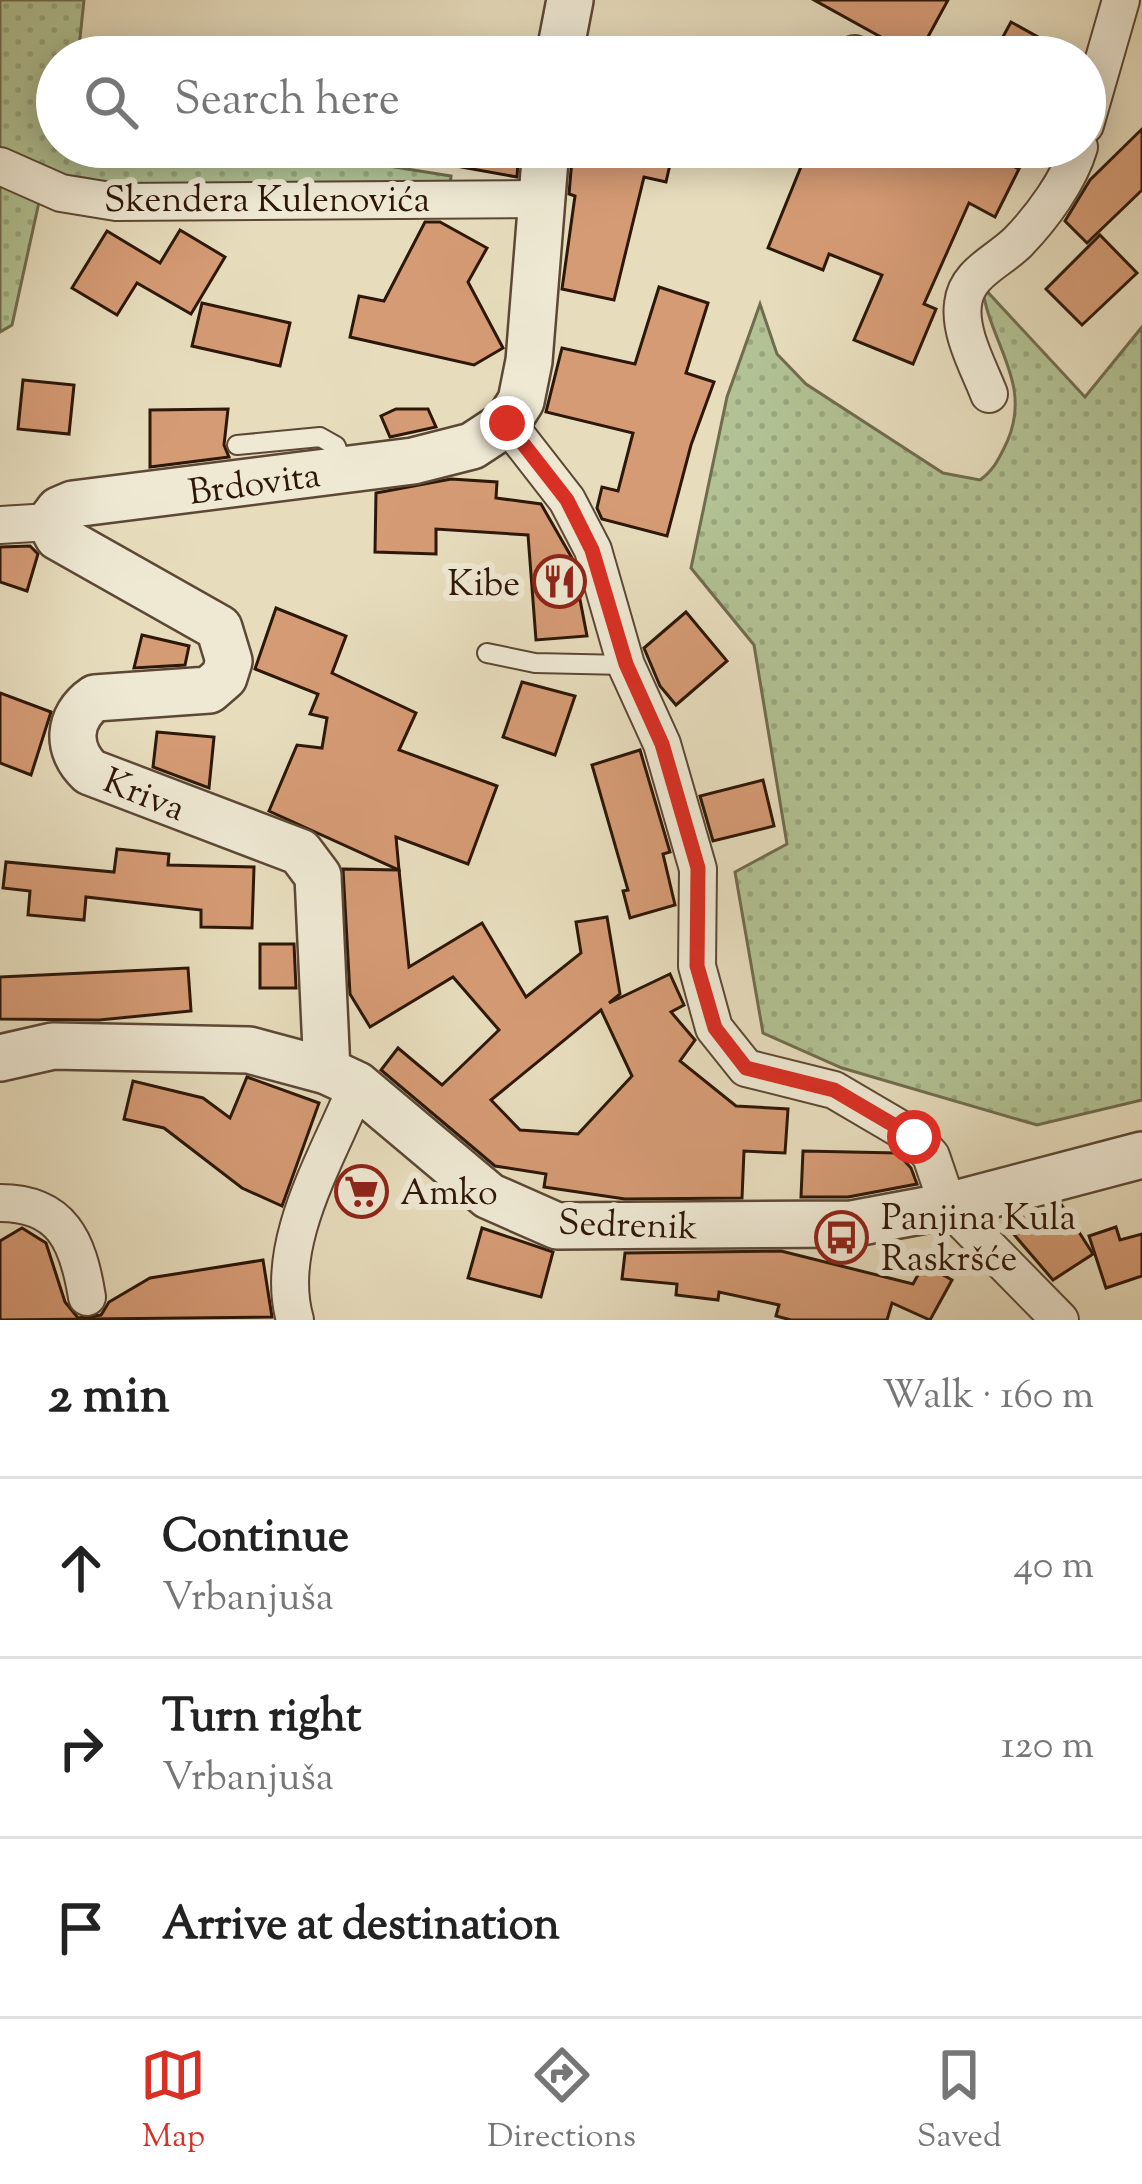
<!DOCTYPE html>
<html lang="en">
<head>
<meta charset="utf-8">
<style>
  :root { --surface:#fff; --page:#f2f2f2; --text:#222; --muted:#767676; --line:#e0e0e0; --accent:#d93025 }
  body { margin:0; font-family:"Sorts Mill Goudy",serif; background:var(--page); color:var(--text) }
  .stop { position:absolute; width:36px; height:36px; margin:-27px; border:9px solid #d93025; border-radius:50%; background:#fff }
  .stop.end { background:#d93025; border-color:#fff; box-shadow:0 3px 12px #0008 }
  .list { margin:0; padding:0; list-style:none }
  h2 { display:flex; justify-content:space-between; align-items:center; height:156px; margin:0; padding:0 48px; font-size:51px }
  h2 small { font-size:39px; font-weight:400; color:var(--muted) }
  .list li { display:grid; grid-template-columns:78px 1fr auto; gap:36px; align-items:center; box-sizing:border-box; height:180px; padding:0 48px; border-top:3px solid var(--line) }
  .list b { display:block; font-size:45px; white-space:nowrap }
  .list p { margin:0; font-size:39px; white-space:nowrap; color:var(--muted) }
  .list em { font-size:39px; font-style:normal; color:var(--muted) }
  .icon { flex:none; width:66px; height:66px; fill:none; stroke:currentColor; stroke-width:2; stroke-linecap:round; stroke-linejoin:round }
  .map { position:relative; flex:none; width:1142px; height:1320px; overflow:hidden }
  .search { position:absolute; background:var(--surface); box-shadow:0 6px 30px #0003; left:36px; right:36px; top:36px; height:132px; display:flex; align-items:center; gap:30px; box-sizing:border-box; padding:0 42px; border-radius:66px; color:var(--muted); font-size:45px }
  .sheet { height:696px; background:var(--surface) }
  nav { display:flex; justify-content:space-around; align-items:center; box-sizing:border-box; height:168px; border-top:3px solid var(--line); background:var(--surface); font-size:33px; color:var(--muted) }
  nav a { display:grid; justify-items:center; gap:6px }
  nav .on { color:var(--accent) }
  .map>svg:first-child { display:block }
  .grass { fill:url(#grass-dots); stroke:#706c4e; stroke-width:3 }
  .building { fill:#d59b75; stroke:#2d1708; stroke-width:3; fill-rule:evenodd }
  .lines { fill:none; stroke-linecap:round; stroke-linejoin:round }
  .service-casing { stroke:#5c4835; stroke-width:22 }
  .minor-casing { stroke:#5c4835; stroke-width:40 }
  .tertiary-casing { stroke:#5c4835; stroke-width:50 }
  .service { stroke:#efe9d4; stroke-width:18 }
  .minor { stroke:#efe9d4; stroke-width:36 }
  .tertiary { stroke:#efe9d4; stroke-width:45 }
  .route { stroke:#d93025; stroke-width:15 }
  .labels { text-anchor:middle; stroke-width:12; stroke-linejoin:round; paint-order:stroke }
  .street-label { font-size:36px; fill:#2d1708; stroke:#efe9d4 }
  .poi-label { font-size:36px; fill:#2d1708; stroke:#efe9d4; text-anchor:start }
</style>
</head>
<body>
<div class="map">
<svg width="1142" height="1320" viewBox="0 0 1142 1320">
  <defs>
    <pattern id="grass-dots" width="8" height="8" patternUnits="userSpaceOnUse" patternTransform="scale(3)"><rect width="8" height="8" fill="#b2c294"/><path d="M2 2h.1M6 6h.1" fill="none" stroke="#99a67e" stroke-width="1.8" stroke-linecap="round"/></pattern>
  </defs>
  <rect width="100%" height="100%" fill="#e7ddbd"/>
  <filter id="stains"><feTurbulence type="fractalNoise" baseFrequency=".00167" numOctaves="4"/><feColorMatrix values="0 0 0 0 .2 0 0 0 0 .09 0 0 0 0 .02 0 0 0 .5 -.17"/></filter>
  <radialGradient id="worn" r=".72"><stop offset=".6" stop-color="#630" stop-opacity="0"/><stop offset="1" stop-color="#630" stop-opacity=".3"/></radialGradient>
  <g class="grass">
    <polygon points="0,0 84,0 78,57 57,57 57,147 269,147 451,176 450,187 75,184 0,153"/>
    <polygon points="0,186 39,202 12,325 0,332"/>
    <path d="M982,286L1085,397L1142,327V1100L1037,1125L842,1068L763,1033L735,872L787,844L754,645L691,568L727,397L760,304L777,354L806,384L943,473L980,480C995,469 999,458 1007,442C1033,383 990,345 982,286Z"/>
  </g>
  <g class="building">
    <polygon points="814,0 948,0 917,57"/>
    <polygon points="1011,22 1074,57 992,57"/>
    <polygon points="1142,129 1142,190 1087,243 1065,221 1090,180"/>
    <polygon points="418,147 519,147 517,177 417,159"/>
    <polygon points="573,147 674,147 666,182 644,177 614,300 562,289 575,196 569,194"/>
    <polygon points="809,147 975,147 1019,169 995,217 969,203 924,304 936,309 913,364 854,340 882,275 829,254 823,270 768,248"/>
    <polygon points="425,222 440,222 487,248 468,282 503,348 474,365 350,337 359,296 384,301"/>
    <polygon points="180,230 225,257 191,314 137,283 117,315 72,288 107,231 160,263"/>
    <polygon points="1100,235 1137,273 1082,325 1046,289"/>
    <polygon points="659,287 708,303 686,373 714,382 691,445 667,536 602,519 597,508 602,487 618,491 633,433 546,412 562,348 635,364"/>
    <polygon points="202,303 290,323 280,366 192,346"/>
    <polygon points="23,380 74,385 69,434 18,429"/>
    <polygon points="228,409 224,445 229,457 150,467 150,410"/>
    <polygon points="396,409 428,409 436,427 390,437 381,416"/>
    <polygon points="451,479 497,482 496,498 541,504 572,558 587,636 536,640 528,535 436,529 436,554 375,552 376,493"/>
    <polygon points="30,546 38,554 27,591 0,582 0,547"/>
    <polygon points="276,608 346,636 332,673 416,713 399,750 497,786 468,864 396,837 399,870 269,811 297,745 322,748 327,718 310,714 318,694 255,669"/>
    <polygon points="686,612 727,661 676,705 660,686 644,648"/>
    <polygon points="142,635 189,646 185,665 134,668"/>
    <polygon points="522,682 575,696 555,755 503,737"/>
    <polygon points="0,693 51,712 31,775 0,763"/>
    <polygon points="157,732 214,737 209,788 153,767"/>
    <polygon points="640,750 670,852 663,854 675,905 630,918 623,891 628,890 592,765"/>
    <polygon points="763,780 774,826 713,841 700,796"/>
    <polygon points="117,849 169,854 168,865 254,867 252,928 201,927 201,910 86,897 84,920 28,915 30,891 3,888 6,862 114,872"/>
    <path d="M343,869L399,870L409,967L482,923L526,997L581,953L576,922L607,917L620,994L609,1003L670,974L684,1005L671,1012L695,1040L680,1061L736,1106L788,1109L785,1153L744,1151L742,1198L625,1199L544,1187L546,1174L495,1166L381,1070L398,1048L442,1085L499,1030L453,977L370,1027L350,994ZM601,1010L632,1076L578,1134L520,1130L491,1100Z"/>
    <polygon points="260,944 294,944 296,988 260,988"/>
    <polygon points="188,968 191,1011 99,1020 0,1019 0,977"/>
    <polygon points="247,1077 319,1103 282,1206 242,1188 164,1128 124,1119 133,1081 203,1098 230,1118"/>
    <polygon points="803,1151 897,1153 911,1168 917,1184 848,1197 801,1197"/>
    <polygon points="1061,1204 1093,1254 1053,1280 1005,1224"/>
    <polygon points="1116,1227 1120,1240 1142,1234 1142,1276 1106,1288 1089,1236"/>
    <polygon points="22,1228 46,1243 65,1302 78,1318 101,1315 109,1302 150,1278 263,1260 272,1317 0,1320 0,1241"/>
    <polygon points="482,1228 553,1252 541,1297 468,1278"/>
    <polygon points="781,1251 913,1284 924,1264 952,1280 930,1320 892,1303 887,1320 791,1320 776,1316 779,1305 719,1292 718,1300 676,1295 677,1284 622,1279 625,1253"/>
  </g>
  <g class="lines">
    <defs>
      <g id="service">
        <polyline points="237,445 320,437 336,446 344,470"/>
        <polyline points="487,653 535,663 626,665"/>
      </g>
      <g id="minor">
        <polyline points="855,54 860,57"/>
        <polyline points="1085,125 1121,0"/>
        <polyline points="0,166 61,193 116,202 539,199"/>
        <path d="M989,394C979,368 959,333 963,304C966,273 998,262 1018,242C1042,217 1069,181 1079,147"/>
        <polyline points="507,423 567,500 593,550 626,665 662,744 698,869 697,966 714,1028 746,1068 834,1090 914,1137 931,1156 948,1206 1060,1320"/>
        <polyline points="0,525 50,522"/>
        <path d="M0,1203C62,1203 78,1241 87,1297"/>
        <path d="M295,1320C273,1243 329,1156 357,1085"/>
      </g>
      <g id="tertiary">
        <polyline points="559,57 570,0"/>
        <polyline points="0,1058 53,1046 249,1050 327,1071 357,1085 489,1196 557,1226 851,1224 948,1206 1142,1155"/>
        <path d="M327,1071L318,876L300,852L90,772C66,750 67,717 95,698L209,690L224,677L229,661L219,628L58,537L50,522L59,510L73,504L413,461L472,446L507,423L521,401L529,361L546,147"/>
      </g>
    </defs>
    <use href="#service" class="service-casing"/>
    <use href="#minor" class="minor-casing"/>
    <use href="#tertiary" class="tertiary-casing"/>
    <use href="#service" class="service"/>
    <use href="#minor" class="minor"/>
    <use href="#tertiary" class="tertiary"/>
  </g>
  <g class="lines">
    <polyline class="route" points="507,423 567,500 592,550 626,664 662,744 698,868 697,966 715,1028 746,1068 834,1090 914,1137"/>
  </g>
  <defs>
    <symbol id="restaurant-ring" viewBox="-11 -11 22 22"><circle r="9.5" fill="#efe9d4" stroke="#8f2418" stroke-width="1.5"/><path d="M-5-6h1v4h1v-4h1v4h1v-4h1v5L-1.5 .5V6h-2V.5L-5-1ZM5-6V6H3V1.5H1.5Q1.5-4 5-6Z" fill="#8f2418"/></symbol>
    <symbol id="supermarket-ring" viewBox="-11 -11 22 22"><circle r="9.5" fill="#efe9d4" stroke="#8f2418" stroke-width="1.5"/><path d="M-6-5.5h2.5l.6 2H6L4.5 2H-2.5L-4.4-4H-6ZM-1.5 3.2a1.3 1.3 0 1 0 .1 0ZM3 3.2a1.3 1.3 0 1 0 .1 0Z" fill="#8f2418"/></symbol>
    <symbol id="bus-ring" viewBox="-11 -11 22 22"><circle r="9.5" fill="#efe9d4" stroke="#8f2418" stroke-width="1.5"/><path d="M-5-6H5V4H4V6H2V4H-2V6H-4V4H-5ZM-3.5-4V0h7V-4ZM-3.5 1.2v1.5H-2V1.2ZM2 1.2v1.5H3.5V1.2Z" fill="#8f2418"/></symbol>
  </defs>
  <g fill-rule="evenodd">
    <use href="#restaurant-ring" x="530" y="552" width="59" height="59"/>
    <use href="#supermarket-ring" x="332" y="1162" width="59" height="59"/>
    <use href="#bus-ring" x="812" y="1208" width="59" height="59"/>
  </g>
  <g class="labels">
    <g class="street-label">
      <text x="267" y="211">Skendera Kulenovića</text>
      <text transform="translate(254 482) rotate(-8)" y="13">Brdovita</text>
      <text transform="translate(145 793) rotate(22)" y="13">Kriva</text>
      <text transform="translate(628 1223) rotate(2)" y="13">Sedrenik</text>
    </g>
    <g class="poi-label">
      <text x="520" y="595" text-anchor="end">Kibe</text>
      <text x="400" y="1204">Amko</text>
      <text x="881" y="1229">Panjina Kula<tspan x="881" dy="41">Raskršće</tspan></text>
    </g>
  </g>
  <rect width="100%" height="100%" filter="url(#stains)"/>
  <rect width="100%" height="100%" fill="url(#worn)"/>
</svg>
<div class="stop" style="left:914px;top:1137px"></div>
<div class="stop end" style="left:507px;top:423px"></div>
<div class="search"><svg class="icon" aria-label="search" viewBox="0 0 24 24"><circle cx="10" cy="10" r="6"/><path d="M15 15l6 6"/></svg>Search here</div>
</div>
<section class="sheet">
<h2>2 min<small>Walk · 160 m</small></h2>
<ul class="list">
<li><svg class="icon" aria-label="ahead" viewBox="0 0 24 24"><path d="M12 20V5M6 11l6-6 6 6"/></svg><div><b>Continue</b><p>Vrbanjuša</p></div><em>40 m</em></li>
<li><svg class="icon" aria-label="right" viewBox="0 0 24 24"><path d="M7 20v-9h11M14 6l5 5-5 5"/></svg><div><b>Turn right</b><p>Vrbanjuša</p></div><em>120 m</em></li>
<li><svg class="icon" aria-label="arrive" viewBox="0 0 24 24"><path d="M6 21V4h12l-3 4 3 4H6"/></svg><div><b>Arrive at destination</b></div></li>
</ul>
</section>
<nav>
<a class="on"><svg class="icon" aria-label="map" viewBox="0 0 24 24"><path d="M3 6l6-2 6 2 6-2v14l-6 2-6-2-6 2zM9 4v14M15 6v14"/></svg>Map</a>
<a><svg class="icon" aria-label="directions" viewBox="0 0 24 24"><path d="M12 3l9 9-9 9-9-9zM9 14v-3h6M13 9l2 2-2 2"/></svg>Directions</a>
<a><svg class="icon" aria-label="saved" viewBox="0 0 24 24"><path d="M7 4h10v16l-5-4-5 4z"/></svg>Saved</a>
</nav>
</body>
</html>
